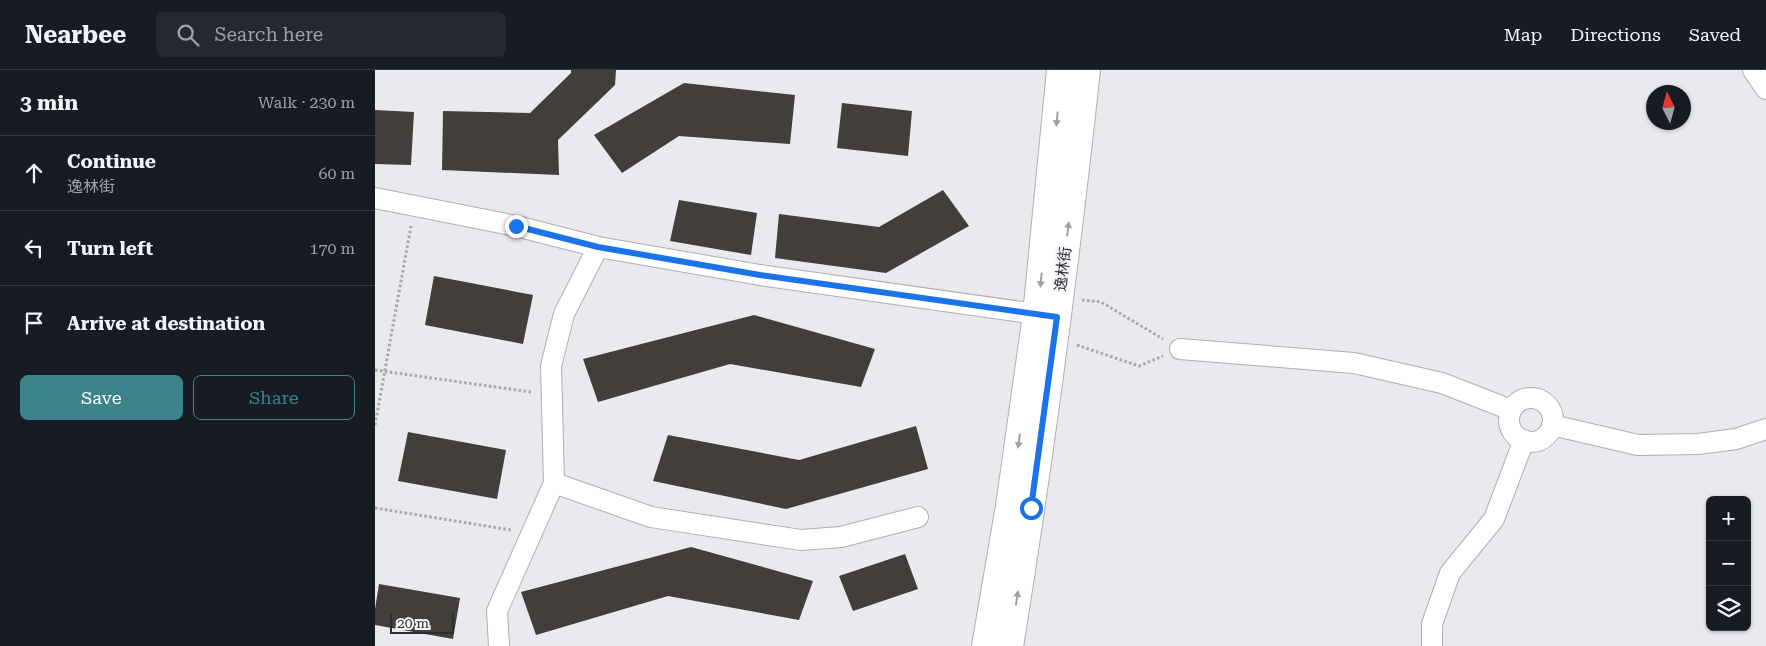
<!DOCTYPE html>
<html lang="en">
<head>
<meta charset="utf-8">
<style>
  :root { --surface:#171b24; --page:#242831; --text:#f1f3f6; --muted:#9ea1a6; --line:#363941; --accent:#3c8489 }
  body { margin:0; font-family:"Roboto Serif","Noto Sans SC",serif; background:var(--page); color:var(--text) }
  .controls { position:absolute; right:15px; bottom:15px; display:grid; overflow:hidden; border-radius:8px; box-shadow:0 1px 4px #0004 }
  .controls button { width:45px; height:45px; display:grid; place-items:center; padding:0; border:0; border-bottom:1px solid var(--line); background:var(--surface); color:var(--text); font:25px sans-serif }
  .compass { position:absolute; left:1271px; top:15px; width:45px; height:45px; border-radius:50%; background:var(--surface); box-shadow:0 1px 4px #0004; rotate:354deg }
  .scale { position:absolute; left:15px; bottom:12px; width:64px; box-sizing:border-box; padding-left:5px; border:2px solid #2d2c2e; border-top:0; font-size:14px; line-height:18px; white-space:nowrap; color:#2d2c2e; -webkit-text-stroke:4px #f7f6fb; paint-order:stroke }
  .stop { position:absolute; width:15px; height:15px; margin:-11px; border:4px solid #1a73e8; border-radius:50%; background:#fff }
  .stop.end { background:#1a73e8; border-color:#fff; box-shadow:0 1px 5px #0008 }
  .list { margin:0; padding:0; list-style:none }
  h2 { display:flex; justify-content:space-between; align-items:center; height:65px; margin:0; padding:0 20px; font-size:21px }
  h2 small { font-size:16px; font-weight:400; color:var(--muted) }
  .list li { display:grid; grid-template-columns:32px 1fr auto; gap:15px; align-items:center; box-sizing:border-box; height:75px; padding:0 20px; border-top:1px solid var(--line) }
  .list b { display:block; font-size:19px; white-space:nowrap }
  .list p { margin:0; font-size:16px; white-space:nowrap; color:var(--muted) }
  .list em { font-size:16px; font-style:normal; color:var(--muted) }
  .actions { display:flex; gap:10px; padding:15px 20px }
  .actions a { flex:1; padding:11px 0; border:1px solid var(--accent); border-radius:8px; text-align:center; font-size:18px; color:var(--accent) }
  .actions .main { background:var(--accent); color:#fff }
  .icon { flex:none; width:28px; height:28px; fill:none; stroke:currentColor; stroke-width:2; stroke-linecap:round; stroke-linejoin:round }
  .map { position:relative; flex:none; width:1391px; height:576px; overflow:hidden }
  header { display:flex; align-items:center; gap:30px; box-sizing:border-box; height:70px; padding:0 25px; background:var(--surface); border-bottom:1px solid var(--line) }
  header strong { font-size:24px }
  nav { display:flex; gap:28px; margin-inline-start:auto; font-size:18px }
  .search { width:350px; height:45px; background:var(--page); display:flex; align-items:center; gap:12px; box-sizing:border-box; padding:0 18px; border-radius:8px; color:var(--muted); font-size:19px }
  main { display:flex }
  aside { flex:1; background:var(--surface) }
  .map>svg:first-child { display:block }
  .building { fill:#423e3c }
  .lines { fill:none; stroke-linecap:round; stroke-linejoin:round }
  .street-casing { stroke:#aeadb1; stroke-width:22 }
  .secondary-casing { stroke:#aeadb1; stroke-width:30 }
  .path { stroke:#a7a6aa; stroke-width:3; stroke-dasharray:2.5 2.5; stroke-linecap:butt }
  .street { stroke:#fff; stroke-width:20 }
  .secondary { stroke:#fff; stroke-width:28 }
  .oneway { fill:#a0a0a1 }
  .route { stroke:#1a73e8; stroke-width:6 }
  .labels { text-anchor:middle; stroke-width:5; stroke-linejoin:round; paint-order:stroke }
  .street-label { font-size:15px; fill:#2d2c2e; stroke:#f7f6fb }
</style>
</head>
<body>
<header>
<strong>Nearbee</strong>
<div class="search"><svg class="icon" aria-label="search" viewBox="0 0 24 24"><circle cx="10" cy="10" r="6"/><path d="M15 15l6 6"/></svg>Search here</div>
<nav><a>Map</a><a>Directions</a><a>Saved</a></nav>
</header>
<main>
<aside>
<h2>3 min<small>Walk · 230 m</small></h2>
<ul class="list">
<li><svg class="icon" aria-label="ahead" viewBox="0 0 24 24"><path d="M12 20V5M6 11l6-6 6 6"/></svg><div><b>Continue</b><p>逸林街</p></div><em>60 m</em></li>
<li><svg class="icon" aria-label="left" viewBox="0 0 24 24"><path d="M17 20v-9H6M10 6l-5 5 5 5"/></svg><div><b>Turn left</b></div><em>170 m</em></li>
<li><svg class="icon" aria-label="arrive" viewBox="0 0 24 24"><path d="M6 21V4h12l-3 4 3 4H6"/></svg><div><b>Arrive at destination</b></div></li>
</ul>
<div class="actions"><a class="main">Save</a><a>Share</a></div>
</aside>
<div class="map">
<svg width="1391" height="576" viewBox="0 0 1391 576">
  <rect width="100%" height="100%" fill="#eae9ed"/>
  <g class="building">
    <polygon points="196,0 241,0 240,15 183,70 184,105 67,100 68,41 155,43 196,3"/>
    <polygon points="309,13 420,25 415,74 304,66 247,103 219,65"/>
    <polygon points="467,33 537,41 533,86 462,78"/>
    <polygon points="0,40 39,42 36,95 0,94"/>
    <polygon points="568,120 594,156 511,203 400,188 404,144 504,157"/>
    <polygon points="304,130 382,143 376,185 295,171"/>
    <polygon points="59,206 158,225 148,274 50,255"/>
    <polygon points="379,245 500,279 486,317 355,294 223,332 208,289"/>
    <polygon points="541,356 553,399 411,439 278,411 293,365 424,390"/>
    <polygon points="33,362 131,380 122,429 23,411"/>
    <polygon points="316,477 438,511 424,550 293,526 161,565 146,522"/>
    <polygon points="530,484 543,519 478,541 464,506"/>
    <polygon points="4,514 85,528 78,569 0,555 0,539"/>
  </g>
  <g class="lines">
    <defs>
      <g id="street">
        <polyline points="1378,0 1391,19"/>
        <polyline points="0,128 141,156 223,177 385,205 675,246"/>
        <polyline points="805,279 979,293 1067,313 1136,340"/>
        <circle cx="1156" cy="350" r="22"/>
        <polyline points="1177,355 1263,375 1323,374 1361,369 1391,359"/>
        <polyline points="179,413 276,447 426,470 466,467 543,447"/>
        <polyline points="124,576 122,541 179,413 176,296 189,244 223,177"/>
        <polyline points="1057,576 1057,554 1075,503 1119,449 1149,370"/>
      </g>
      <g id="secondary">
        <polyline points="611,576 635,436 662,245 686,0"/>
        <path d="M634,576C665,385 690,193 711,0"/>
      </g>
    </defs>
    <use href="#street" class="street-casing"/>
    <use href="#secondary" class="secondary-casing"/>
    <g class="path">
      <polyline points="707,230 726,232 788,269"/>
      <polyline points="702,275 764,296 788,286"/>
      <polyline points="0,300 156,322"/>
      <polyline points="0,355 36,156"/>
      <polyline points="0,438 136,460"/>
    </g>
    <use href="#street" class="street"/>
    <use href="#secondary" class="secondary"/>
  </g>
  <defs><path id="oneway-solid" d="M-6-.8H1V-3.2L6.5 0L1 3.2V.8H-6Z" transform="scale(1.25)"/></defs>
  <g class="oneway">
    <use href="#oneway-solid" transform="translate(682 49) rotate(95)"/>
    <use href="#oneway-solid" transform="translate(693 159) rotate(-83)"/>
    <use href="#oneway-solid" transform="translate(666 210) rotate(96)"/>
    <use href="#oneway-solid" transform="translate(644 371) rotate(98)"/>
    <use href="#oneway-solid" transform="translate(642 528) rotate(-81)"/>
  </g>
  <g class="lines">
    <polyline class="route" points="141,156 223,177 385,205 682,247 656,438"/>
  </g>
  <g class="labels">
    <g class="street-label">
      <text transform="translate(688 199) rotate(-83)" y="5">逸林街</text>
    </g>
  </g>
</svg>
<div class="controls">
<button>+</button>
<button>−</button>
<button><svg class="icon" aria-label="layers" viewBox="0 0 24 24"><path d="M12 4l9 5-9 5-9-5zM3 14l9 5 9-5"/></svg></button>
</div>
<svg class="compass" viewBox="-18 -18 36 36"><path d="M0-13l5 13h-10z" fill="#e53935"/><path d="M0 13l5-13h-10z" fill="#9ea1a6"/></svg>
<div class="scale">20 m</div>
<div class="stop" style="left:656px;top:438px"></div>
<div class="stop end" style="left:141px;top:156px"></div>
</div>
</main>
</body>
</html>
